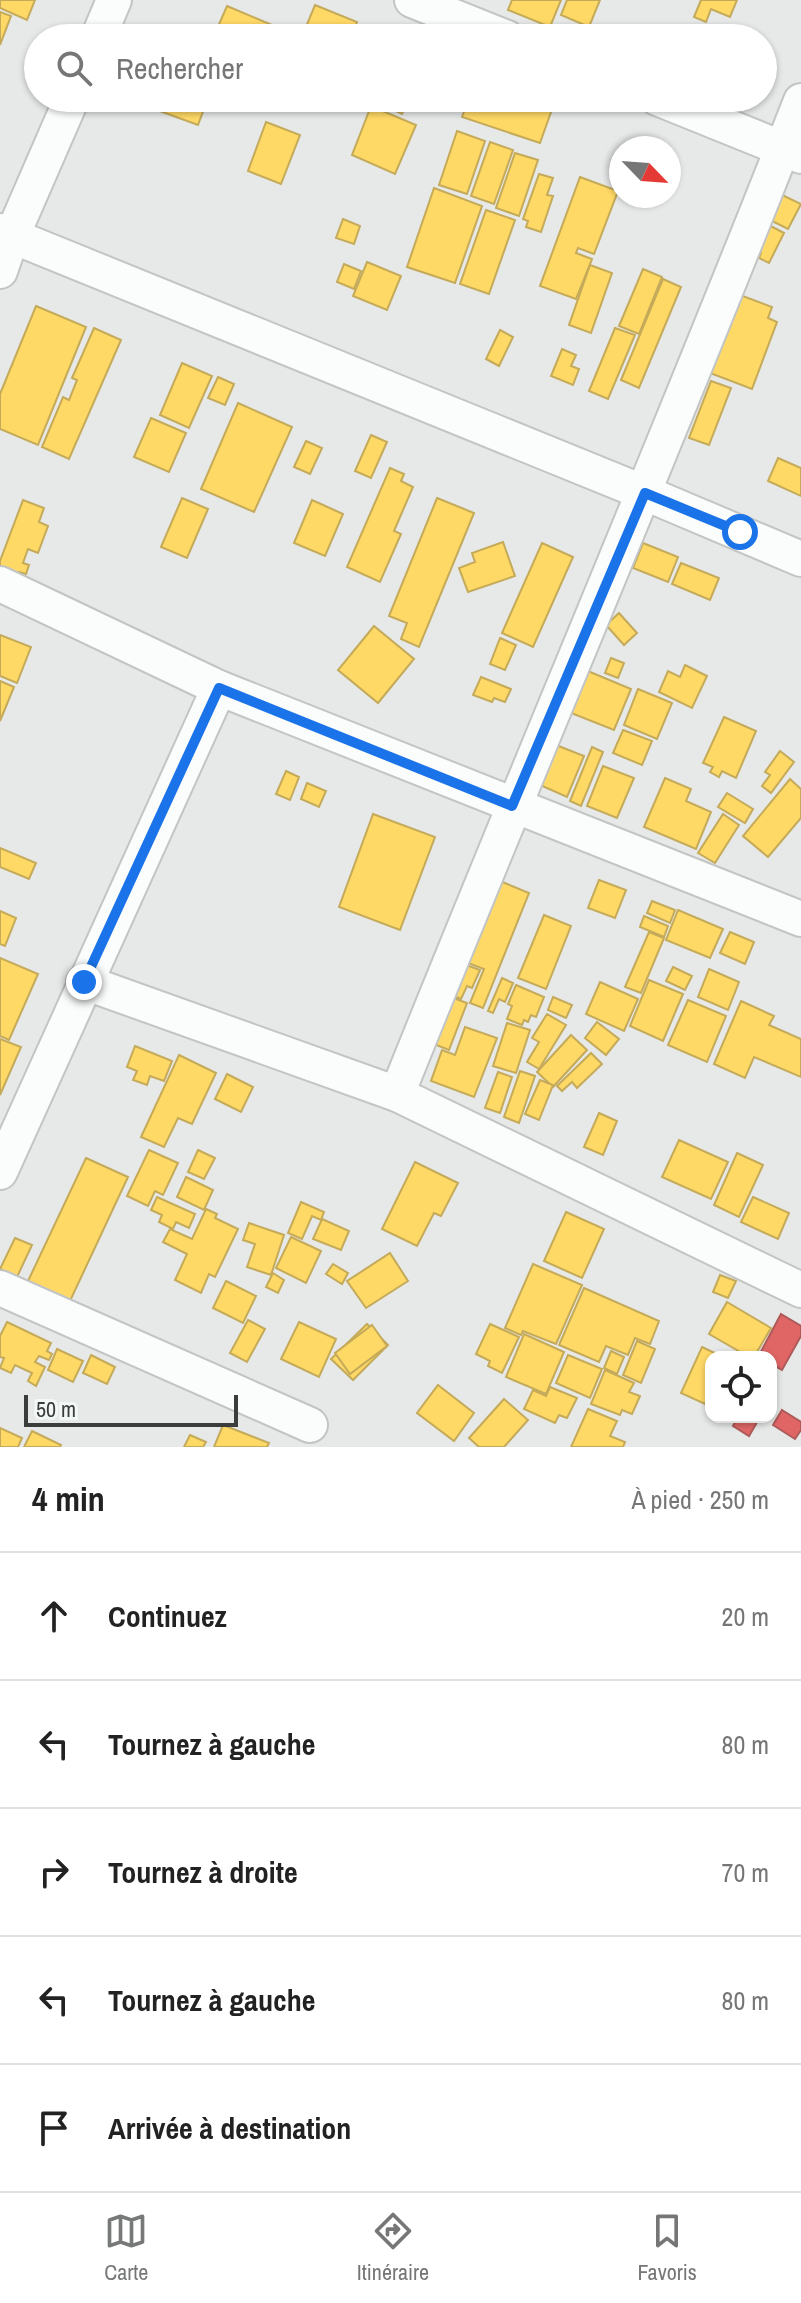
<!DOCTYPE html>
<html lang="fr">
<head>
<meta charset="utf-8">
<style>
  :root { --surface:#fff; --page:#f6f6f6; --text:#222; --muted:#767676; --line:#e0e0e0; --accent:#777978 }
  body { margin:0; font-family:"Archivo Narrow",sans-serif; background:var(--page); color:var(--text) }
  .controls { position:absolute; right:24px; bottom:24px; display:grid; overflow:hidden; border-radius:16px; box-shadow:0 2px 6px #0004 }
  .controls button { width:72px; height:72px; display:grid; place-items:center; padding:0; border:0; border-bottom:2px solid var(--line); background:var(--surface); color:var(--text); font:40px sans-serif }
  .compass { position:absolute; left:609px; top:136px; width:72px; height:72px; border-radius:50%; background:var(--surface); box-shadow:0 2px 6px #0004; rotate:115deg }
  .scale { position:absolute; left:24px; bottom:20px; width:214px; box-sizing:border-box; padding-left:8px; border:4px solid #3b3d3c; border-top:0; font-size:22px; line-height:28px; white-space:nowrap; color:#3b3d3c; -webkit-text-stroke:6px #f2f8f5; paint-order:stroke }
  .stop { position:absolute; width:24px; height:24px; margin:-18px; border:6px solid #1a73e8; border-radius:50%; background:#fff }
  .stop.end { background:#1a73e8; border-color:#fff; box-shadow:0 2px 8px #0008 }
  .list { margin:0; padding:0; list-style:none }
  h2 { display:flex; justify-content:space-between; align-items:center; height:104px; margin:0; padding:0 32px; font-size:34px }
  h2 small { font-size:26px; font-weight:400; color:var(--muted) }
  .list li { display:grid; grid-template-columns:52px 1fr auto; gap:24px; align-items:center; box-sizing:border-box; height:128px; padding:0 32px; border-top:2px solid var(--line) }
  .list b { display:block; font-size:30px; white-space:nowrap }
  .list em { font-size:26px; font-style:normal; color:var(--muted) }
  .icon { flex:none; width:44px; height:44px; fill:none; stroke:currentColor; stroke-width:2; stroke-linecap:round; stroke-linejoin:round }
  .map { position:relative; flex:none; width:801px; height:1447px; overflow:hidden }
  .search { position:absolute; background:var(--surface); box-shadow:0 2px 6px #0004; left:24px; right:24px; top:24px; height:88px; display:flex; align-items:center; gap:20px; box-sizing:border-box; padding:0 28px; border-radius:44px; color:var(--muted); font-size:30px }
  .sheet { height:744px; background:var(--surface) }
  nav { display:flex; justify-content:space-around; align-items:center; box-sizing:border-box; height:112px; border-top:2px solid var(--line); background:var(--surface); font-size:22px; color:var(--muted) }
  nav a { display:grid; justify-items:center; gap:4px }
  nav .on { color:var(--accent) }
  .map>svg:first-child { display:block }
  .homes { fill:#ffd966; stroke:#c4aa59; stroke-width:2 }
  .shops { fill:#e06666; stroke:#ae5a59; stroke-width:2 }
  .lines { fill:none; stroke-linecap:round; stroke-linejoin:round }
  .minor-casing { stroke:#c2c5c4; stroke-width:38 }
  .minor { stroke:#fbfcfc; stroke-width:34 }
  .route { stroke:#1a73e8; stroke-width:10 }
</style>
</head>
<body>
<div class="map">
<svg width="801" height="1447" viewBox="0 0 801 1447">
  <rect width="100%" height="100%" fill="#e6e9e8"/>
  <g class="homes">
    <polygon points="0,0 35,0 27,20 0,8"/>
    <polygon points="512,0 561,0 550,27 508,10"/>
    <polygon points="567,0 600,0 589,27 561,15"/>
    <polygon points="701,0 737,0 730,17 711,9 706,22 694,17"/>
    <polygon points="315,5 357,22 351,38 312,38 303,34"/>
    <polygon points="227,6 298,36 297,38 213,38"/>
    <polygon points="0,12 11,16 0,45"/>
    <polygon points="690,29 709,38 685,38"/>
    <polygon points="124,98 208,98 198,125"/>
    <polygon points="373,98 409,98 402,114 372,100"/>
    <polygon points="469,98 556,98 540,143 462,117"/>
    <polygon points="721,98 749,98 744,109"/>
    <polygon points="371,106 416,125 395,174 352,155"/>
    <polygon points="266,122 300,135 281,184 248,171"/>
    <polygon points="457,131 485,141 467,194 439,185"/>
    <polygon points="490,142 513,150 494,204 471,196"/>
    <polygon points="515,153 538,160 519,216 496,208"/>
    <polygon points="539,174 553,178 547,195 553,196 541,232 526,227 528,221 523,219"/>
    <polygon points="580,177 618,191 594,254 578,248 576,253 592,259 576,299 540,286"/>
    <polygon points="434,188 482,206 455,283 407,267"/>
    <polygon points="778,193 801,204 788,229 766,218"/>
    <polygon points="486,210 515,220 489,294 460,284"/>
    <polygon points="343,219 360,226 354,244 336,238"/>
    <polygon points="763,222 784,233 769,263 759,258 761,253 750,248"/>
    <polygon points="367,262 401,276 387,310 353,296"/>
    <polygon points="344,264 361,271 354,289 337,282"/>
    <polygon points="590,265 612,273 591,333 569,325"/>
    <polygon points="643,269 662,277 639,334 619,326"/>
    <polygon points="663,279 681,287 639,388 621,380"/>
    <polygon points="740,295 772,307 768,318 777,322 752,389 710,373"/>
    <polygon points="36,306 86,327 38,445 0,429 0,394"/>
    <polygon points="94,328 121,340 69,459 42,447 63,397 69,400 77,380 72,378"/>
    <polygon points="615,328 635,335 608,399 589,391"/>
    <polygon points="500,330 513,337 499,366 486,359"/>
    <polygon points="562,349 576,355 571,366 579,369 573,385 551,376"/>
    <polygon points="182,363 212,376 189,428 160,415"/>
    <polygon points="218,377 234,384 225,405 208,398"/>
    <polygon points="711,381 731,388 709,445 689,438"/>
    <polygon points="238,403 292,427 254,512 201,489"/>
    <polygon points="151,418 186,433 169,472 134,457"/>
    <polygon points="371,435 387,442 371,478 355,471"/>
    <polygon points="306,441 322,448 310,474 294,467"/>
    <polygon points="778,458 801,468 801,496 768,481"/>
    <polygon points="390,468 404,474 401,481 413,487 394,531 401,534 380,582 347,567"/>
    <polygon points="182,498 208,509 187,558 161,547"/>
    <polygon points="437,498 474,513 419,647 401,639 407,623 389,616"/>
    <polygon points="23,500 44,508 39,522 48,526 38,553 28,549 23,563 29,565 26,574 19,572 17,580 0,573 0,561"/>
    <polygon points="312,500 343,514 325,556 294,543"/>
    <polygon points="503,542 515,576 468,592 459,568 475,562 472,553"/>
    <polygon points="542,543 573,557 533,647 502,633"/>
    <polygon points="643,543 678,557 668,582 633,568"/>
    <polygon points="681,563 719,578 710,600 672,584"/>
    <polygon points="619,613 637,633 624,645 606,625"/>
    <polygon points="374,626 414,659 378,703 338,670"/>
    <polygon points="0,635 31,647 17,683 0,676"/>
    <polygon points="500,638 516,645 505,670 490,664"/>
    <polygon points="611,658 624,663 618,678 605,673"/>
    <polygon points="685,665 707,676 692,708 659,692 668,671 680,677"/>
    <polygon points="583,669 631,689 614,730 566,711"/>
    <polygon points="481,677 511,689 505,702 494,698 492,702 473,695"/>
    <polygon points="0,681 14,687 0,721"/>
    <polygon points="638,689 672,703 657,739 624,725"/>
    <polygon points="724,717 756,731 736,778 722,771 719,777 710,772 713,767 703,763"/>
    <polygon points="623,730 652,741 642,765 613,753"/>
    <polygon points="556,745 584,756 567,797 540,785"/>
    <polygon points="592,747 603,752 581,806 570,801"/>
    <polygon points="780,751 794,762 771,793 762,786 770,775 765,772"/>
    <polygon points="603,766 634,778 617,818 587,806"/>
    <polygon points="286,771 299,777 290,800 276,794"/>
    <polygon points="665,778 691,789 686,801 711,812 696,849 644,827"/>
    <polygon points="790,779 801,789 801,818 768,857 743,836"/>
    <polygon points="307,783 326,791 319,807 301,799"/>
    <polygon points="727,793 753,809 745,823 718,807"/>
    <polygon points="373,814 435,837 400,930 339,907"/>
    <polygon points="723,814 739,825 715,863 698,853"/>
    <polygon points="0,848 36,863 29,879 0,867"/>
    <polygon points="599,880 626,890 615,918 588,908"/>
    <polygon points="500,881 529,893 483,1008 470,1003 484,969 468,963"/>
    <polygon points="652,901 675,910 670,923 647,913"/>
    <polygon points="678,910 723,929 710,958 666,940"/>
    <polygon points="0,911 16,918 5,946 0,944"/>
    <polygon points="544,915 571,926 546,989 518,978"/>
    <polygon points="644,916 668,926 664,937 640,927"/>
    <polygon points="649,932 664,938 641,993 625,987"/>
    <polygon points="730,932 754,942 745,964 720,953"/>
    <polygon points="0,958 38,974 9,1040 0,1036"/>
    <polygon points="461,963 480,970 472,988 467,986 461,999 449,994"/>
    <polygon points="673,967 692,976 685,990 666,981"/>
    <polygon points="709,969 739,982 728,1010 698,997"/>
    <polygon points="502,978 513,983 505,1002 499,999 493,1013 488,1011"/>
    <polygon points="649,980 683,994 663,1041 630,1026"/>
    <polygon points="600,982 638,999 624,1031 586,1014"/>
    <polygon points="516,985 544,997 536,1017 531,1015 528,1022 524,1020 522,1025 507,1019 512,1006 508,1004"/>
    <polygon points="448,996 467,1003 449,1050 431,1043"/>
    <polygon points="553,997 572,1005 566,1018 548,1010"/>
    <polygon points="688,1000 726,1016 707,1062 668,1045"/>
    <polygon points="741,1001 774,1016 769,1025 801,1039 801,1077 754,1057 745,1078 714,1064"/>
    <polygon points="547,1014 566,1025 539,1069 527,1062 539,1042 532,1038"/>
    <polygon points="597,1022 619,1039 606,1055 585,1038"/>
    <polygon points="507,1023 530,1030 516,1073 493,1066"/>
    <polygon points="465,1027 497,1038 474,1097 431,1081 442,1050 455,1055"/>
    <polygon points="571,1035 587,1050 553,1087 537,1072"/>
    <polygon points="0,1039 21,1047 0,1095"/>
    <polygon points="135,1046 172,1061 164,1081 150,1076 147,1085 133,1080 137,1071 127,1067"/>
    <polygon points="591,1053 602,1064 577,1088 572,1082 562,1091 557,1086"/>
    <polygon points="179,1055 216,1073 192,1124 178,1118 164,1147 141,1137"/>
    <polygon points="520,1071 535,1076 519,1123 504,1117"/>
    <polygon points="498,1072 512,1077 500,1113 485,1108"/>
    <polygon points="227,1074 253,1087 241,1112 215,1099"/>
    <polygon points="540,1080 553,1085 539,1120 525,1114"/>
    <polygon points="599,1113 617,1121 603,1155 584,1147"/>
    <polygon points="679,1140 728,1162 711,1199 662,1177"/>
    <polygon points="149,1150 178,1163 163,1195 155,1191 148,1206 127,1196"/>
    <polygon points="198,1150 215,1158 204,1179 188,1172"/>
    <polygon points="737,1153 763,1165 739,1217 714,1205"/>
    <polygon points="86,1158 128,1177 70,1301 28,1281"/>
    <polygon points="415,1162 458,1183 441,1216 434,1213 417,1246 382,1229"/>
    <polygon points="186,1177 213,1190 204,1210 177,1197"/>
    <polygon points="157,1197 195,1214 189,1228 176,1222 173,1229 159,1222 162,1215 151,1210"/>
    <polygon points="753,1197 789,1213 778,1239 741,1222"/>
    <polygon points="301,1202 324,1212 321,1220 312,1216 302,1239 288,1233"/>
    <polygon points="206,1209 217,1214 215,1218 238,1229 215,1277 209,1274 201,1293 175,1280 187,1254 163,1242 170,1229 192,1239"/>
    <polygon points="566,1212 604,1229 582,1278 544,1261"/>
    <polygon points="322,1219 349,1231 341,1250 313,1239"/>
    <polygon points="249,1223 284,1235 271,1275 247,1267 255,1244 243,1240"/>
    <polygon points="291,1237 321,1251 306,1283 276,1268"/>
    <polygon points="15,1238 32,1245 17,1277 0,1269"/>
    <polygon points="390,1253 408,1281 366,1308 347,1281"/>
    <polygon points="333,1264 348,1273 342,1284 326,1274"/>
    <polygon points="533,1264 582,1285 556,1344 523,1331 521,1335 505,1328"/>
    <polygon points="273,1273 284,1280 278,1293 266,1287"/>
    <polygon points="720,1275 736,1281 728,1298 713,1292"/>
    <polygon points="226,1281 256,1296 243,1323 213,1308"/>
    <polygon points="584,1288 659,1321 650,1344 635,1338 628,1355 606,1346 599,1362 559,1345"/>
    <polygon points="727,1302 771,1328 754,1357 749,1357 709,1334"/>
    <polygon points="248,1320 265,1329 247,1362 230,1353"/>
    <polygon points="7,1322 51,1343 47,1351 52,1354 49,1360 39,1356 35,1362 45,1367 36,1386 28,1381 32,1373 15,1365 11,1373 0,1368 4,1358 0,1357 0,1336"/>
    <polygon points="299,1322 336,1339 319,1377 281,1359"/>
    <polygon points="367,1324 388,1345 353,1380 331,1359"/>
    <polygon points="490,1324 519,1337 502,1373 488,1366 490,1361 476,1354"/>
    <polygon points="372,1325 387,1346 350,1374 335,1353"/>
    <polygon points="524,1334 564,1352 546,1394 506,1377"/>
    <polygon points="637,1341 655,1349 641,1383 623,1375"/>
    <polygon points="702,1347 723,1357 711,1357 711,1391 705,1404 681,1393"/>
    <polygon points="57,1349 83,1361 73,1382 48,1370"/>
    <polygon points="611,1351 624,1357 617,1374 604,1368"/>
    <polygon points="91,1355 115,1367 107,1384 83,1373"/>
    <polygon points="568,1355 602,1369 590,1398 556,1383"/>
    <polygon points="605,1370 634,1383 629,1392 640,1396 632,1414 622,1410 620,1415 591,1404"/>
    <polygon points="438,1385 474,1413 454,1441 417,1413"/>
    <polygon points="550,1387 577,1398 567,1418 559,1415 555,1423 524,1409 533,1390 546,1396"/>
    <polygon points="504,1399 528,1420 504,1447 479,1447 469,1438"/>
    <polygon points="588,1409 617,1421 610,1436 625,1442 623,1447 571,1447"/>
    <polygon points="223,1425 269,1443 267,1447 214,1447"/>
    <polygon points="0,1428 22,1438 18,1447 0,1447"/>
    <polygon points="32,1431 61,1445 60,1447 24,1447"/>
    <polygon points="190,1435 206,1442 203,1447 184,1447"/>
  </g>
  <g class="shops">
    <polygon points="781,1314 801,1326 801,1336 782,1370 771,1364 771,1357 758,1357"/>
    <polygon points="782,1410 801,1422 801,1430 795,1439 773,1425"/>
    <polygon points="738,1417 760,1417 749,1436 733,1426"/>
  </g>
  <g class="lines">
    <defs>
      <g id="minor">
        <polyline points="412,0 507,38"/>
        <polyline points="98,38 114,0"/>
        <polyline points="657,98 801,156"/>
        <polyline points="0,231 645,493 801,559"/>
        <polyline points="0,271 12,236 72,98"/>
        <polyline points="0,584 219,688 801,919"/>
        <polyline points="84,982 397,1094 801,1290"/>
        <path d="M397,1094C530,762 671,434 801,101"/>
        <polyline points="0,1172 219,688"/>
        <polyline points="0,1288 310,1425"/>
      </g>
    </defs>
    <use href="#minor" class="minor-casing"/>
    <use href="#minor" class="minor"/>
  </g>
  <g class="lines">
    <polyline class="route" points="84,982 219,688 512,806 645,493 740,532"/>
  </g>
</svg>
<div class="controls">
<button><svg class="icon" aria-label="locate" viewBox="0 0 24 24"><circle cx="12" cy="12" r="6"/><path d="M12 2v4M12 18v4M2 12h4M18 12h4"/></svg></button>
</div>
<svg class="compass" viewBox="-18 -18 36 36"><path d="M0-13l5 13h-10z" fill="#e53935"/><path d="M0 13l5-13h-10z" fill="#767676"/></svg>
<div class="scale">50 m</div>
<div class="stop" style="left:740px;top:532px"></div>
<div class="stop end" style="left:84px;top:982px"></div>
<div class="search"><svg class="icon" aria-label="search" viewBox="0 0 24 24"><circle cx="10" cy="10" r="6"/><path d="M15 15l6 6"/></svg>Rechercher</div>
</div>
<section class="sheet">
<h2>4 min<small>À pied · 250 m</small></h2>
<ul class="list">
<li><svg class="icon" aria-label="ahead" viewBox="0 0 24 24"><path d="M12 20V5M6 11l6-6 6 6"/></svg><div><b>Continuez</b></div><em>20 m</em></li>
<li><svg class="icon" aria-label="left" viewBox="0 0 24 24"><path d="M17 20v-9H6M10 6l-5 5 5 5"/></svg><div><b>Tournez à gauche</b></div><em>80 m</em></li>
<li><svg class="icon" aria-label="right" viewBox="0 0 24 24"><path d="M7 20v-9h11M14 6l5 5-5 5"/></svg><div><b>Tournez à droite</b></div><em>70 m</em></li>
<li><svg class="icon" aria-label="left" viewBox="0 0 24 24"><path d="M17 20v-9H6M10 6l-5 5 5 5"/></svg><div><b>Tournez à gauche</b></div><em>80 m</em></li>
<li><svg class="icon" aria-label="arrive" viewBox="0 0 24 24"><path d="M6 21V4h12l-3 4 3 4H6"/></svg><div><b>Arrivée à destination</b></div></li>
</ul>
</section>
<nav>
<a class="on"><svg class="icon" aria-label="map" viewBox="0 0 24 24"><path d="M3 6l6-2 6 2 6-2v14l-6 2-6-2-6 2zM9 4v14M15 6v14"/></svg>Carte</a>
<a><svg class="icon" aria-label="directions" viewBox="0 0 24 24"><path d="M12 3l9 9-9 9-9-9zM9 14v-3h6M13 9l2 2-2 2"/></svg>Itinéraire</a>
<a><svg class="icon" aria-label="saved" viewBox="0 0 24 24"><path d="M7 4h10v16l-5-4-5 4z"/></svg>Favoris</a>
</nav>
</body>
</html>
